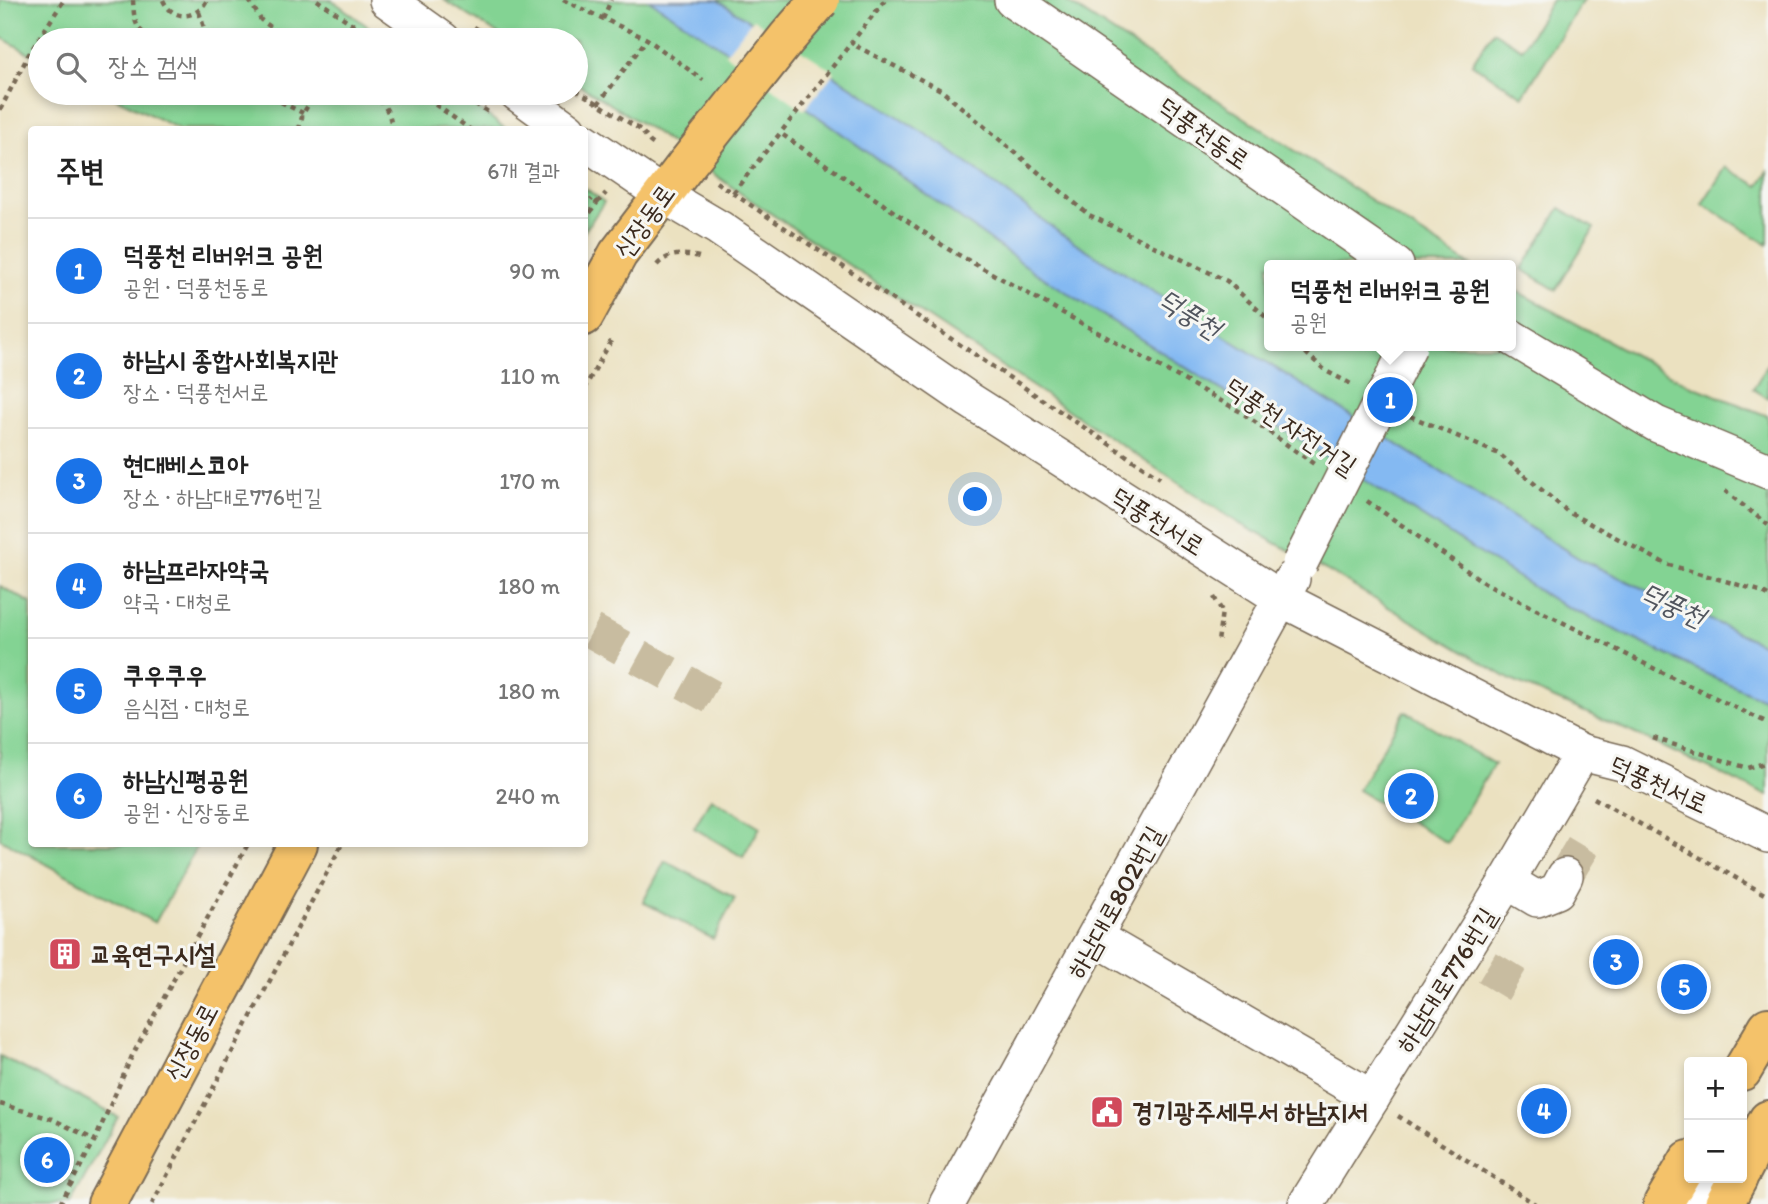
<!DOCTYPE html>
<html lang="ko">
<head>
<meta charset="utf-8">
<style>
  :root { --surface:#fff; --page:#f2f2f2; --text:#222; --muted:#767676; --line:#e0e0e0; --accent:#1a73e8 }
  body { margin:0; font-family:Itim,"Poor Story",sans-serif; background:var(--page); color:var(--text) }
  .controls { position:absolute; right:21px; bottom:21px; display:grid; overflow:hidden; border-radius:7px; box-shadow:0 4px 10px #0003 }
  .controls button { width:63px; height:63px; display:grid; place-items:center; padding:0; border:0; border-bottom:2px solid var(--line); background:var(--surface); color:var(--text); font:35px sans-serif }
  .you { position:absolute; left:976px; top:500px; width:24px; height:24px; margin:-18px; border:5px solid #fff; border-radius:50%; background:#1a73e8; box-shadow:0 0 0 10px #1a73e833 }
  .badge { display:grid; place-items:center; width:46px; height:46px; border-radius:50%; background:var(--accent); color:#fff; font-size:23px; font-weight:700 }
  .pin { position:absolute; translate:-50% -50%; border:4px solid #fff; box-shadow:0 2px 7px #0006 }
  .popup { position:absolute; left:1264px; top:260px; width:252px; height:91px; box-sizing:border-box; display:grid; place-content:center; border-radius:7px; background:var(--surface); filter:drop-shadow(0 2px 5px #0005); font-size:23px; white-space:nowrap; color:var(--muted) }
  .popup b { font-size:26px; color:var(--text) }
  .popup::after { content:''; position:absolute; left:50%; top:100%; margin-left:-14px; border:14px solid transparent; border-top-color:var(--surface) }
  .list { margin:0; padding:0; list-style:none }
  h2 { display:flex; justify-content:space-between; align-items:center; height:91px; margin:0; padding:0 28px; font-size:30px }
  h2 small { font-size:23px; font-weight:400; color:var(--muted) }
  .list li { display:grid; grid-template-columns:46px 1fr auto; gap:21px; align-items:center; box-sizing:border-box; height:105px; padding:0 28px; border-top:2px solid var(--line) }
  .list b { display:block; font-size:26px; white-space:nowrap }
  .list p { margin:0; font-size:23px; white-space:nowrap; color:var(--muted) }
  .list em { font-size:23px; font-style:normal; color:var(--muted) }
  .icon { flex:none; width:38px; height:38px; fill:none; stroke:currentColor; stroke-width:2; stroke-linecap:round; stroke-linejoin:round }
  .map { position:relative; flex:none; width:1768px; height:1204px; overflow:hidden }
  .search { position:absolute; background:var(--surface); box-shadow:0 4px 10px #0003; left:28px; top:28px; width:560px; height:77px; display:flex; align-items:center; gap:18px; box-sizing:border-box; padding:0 24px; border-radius:38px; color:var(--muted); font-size:26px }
  .panel { position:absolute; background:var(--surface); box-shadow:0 4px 10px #0003; left:28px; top:126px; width:560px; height:721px; border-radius:7px }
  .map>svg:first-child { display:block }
  .green { fill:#83d393; stroke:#5f7e58; stroke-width:2 }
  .water { fill:#84b9f2; stroke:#607288; stroke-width:2 }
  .pier { fill:#ebe1c0 }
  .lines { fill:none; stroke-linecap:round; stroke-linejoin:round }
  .minor-tunnel { stroke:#c8bca0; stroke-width:35; stroke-dasharray:35 18; stroke-linecap:butt }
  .minor-casing { stroke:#796a57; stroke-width:38 }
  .major-casing { stroke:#796a57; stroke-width:42 }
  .path { stroke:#796a57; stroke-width:4.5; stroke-dasharray:5 5; stroke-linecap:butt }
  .minor { stroke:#fff; stroke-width:35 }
  .major { stroke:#f4c26a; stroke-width:38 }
  .minor-bridge-casing { stroke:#796a57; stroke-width:38; stroke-linecap:butt }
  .major-bridge-casing { stroke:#796a57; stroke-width:42; stroke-linecap:butt }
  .path-bridge { stroke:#796a57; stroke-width:4.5; stroke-dasharray:5 5; stroke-linecap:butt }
  .minor-bridge { stroke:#fff; stroke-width:35 }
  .major-bridge { stroke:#f4c26a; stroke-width:38 }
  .labels { text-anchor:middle; stroke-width:6; stroke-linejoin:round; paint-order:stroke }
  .street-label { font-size:26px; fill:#3b2a1e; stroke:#f6f6f2 }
  .poi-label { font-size:26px; font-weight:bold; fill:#3b2a1e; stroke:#f6f6f2; text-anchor:start }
  .water-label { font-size:28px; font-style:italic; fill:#51555e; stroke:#f6f6f2 }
</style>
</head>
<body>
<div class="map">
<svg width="1768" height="1204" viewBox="0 0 1768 1204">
  <rect width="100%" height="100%" fill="#f6f6f2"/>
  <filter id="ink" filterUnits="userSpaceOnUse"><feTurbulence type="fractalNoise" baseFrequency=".0143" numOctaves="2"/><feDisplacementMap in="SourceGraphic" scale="14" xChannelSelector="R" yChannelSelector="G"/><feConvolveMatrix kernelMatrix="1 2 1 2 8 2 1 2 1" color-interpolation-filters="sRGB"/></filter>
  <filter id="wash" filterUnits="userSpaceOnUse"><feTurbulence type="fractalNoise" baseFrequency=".00686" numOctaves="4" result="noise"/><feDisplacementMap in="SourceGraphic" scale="28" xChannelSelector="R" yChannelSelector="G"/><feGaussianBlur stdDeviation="1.57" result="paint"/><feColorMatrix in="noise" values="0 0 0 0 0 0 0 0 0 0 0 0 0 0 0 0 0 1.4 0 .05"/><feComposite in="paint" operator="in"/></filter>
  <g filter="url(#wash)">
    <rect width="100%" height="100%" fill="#ebe1c0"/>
    <g class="green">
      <polygon points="0,0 332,0 386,40 40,40 40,59 0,37"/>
      <polygon points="444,0 1064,0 1470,265 1269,265 1269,346 1511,346 1511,288 1687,384 1768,416 1768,796 1629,731 1511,680 1326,570 1240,524 743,195 655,132 576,83 576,40 508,40"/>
      <polygon points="1552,0 1583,0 1523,96 1472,64 1493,31 1522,49"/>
      <polygon points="106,93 457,93 506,129 179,129"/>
      <polygon points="1726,167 1758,186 1768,171 1768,245 1702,204"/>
      <polygon points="585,188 604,202 585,231 585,187"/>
      <polygon points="1560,208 1594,228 1556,290 1522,269"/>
      <polygon points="1768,364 1768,398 1753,389"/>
      <polygon points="0,586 31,603 32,844 198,844 155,923 0,839"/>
      <polygon points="1405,711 1494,764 1447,843 1358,790"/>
      <polygon points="711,798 760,827 743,857 694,828"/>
      <polygon points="665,861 735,898 713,939 643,902"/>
      <polygon points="0,1056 118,1117 70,1204 0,1204"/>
    </g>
    <polygon class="water" points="649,0 717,0 944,146 1060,233 1580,559 1768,647 1768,701 1715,678 1557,602 1036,273 721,47"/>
    <polygon class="pier" points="753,19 835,72 804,110 725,54"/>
  </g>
  <g filter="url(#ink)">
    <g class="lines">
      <g class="minor-tunnel">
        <polyline points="592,631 712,697"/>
        <polyline points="1565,876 1589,836"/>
        <polyline points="1487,967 1517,985"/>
      </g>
      <defs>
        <g id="minor">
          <polyline points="387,0 443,40"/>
          <polyline points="1012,0 1396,265"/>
          <polyline points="517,93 568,130"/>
          <polyline points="584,141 663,195 719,228 969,400 1282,599 1582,753 1622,763 1768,835"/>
          <polyline points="1511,337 1656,424 1768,471"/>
          <polyline points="1507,881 1537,899 1557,891 1565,876"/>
          <polyline points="1096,938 1372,1098"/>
          <polyline points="947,1204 1292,579"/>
          <polyline points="1306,1204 1507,881 1582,753"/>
          <polyline points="1697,1204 1714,1178"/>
        </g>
        <g id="major">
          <polyline points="584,316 618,254 686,165"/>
          <polyline points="1742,1071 1768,1027"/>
          <polyline points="1742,1170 1768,1120"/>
          <polyline points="107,1204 298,844"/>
          <polyline points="1663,1204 1689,1160"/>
          <polyline points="1724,1204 1738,1178"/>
        </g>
      </defs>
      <use href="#minor" class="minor-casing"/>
      <use href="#major" class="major-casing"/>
      <g class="path">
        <path d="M133,0C134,21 135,31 155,40"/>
        <path d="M163,0C173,22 197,19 207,0"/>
        <polyline points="249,0 261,20 278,32 340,40"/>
        <polyline points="317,0 376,40"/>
        <polyline points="563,0 647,39 703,80"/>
        <polyline points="199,12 208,40"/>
        <polyline points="603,19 611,0"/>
        <polyline points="474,27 495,40"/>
        <polyline points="856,46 941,90 1089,215 1227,281 1269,320"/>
        <polyline points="576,90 641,130 650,142 657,147"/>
        <polyline points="263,93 303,113"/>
        <path d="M372,93C384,102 391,114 392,130"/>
        <polyline points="419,93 471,130"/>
        <polyline points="458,93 490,113"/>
        <polyline points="598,104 647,39"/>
        <polyline points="0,110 29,54 64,0"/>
        <path d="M299,130C301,114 308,103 319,93"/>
        <polyline points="783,135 948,249 1241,412 1314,464"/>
        <polyline points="716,182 1160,478"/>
        <polyline points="597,203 606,193"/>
        <polyline points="584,208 592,199"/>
        <polyline points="584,221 597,203 592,199"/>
        <path d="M657,265C668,253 684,253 699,257"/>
        <polyline points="1298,346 1326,371 1353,385"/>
        <polyline points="584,389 611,341"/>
        <polyline points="1410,416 1499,454 1568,512 1666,564 1760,591 1768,596"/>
        <polyline points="1725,491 1768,525"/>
        <polyline points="1367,501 1485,583 1655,669 1768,723"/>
        <polyline points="1214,597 1222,611 1218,642"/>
        <polyline points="1653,738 1748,768 1768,762"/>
        <polyline points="1594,798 1768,896"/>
        <polyline points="0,1104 52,1119 95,1140"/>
        <polyline points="1398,1116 1535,1204"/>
        <polyline points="60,1204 95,1140 132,1056 248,844"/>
        <polyline points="152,1204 342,844"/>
      </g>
      <use href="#minor" class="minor"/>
      <use href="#major" class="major"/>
      <defs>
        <polyline id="minor-bridge" points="1300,563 1409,346"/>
        <polyline id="major-bridge" points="686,165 787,38 820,0"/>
      </defs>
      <use href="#minor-bridge" class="minor-bridge-casing"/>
      <use href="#major-bridge" class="major-bridge-casing"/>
      <polyline class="path-bridge" points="733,193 885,0"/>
      <use href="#minor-bridge" class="minor-bridge"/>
      <use href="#major-bridge" class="major-bridge"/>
    </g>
  </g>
  <defs>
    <symbol id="building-square" viewBox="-11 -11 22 22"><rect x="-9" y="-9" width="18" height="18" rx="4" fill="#d1495b" stroke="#f6f6f2"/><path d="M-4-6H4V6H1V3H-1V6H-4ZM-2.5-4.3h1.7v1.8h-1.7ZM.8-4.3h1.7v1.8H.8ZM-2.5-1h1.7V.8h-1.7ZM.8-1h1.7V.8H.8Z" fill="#fff"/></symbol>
    <symbol id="civic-square" viewBox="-11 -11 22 22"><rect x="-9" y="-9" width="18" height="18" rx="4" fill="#d1495b" stroke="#f6f6f2"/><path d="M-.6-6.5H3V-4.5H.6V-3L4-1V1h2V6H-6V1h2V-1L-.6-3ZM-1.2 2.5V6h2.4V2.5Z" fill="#fff"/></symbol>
  </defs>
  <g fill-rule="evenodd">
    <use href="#building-square" x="46" y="935" width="38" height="38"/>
    <use href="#civic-square" x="1088" y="1093" width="38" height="38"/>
  </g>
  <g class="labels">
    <g class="street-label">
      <text transform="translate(1204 133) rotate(35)" y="9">덕풍천동로</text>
      <text transform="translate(644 221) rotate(-54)" y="9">신장동로</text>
      <text transform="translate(1291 426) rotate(34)" y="9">덕풍천 자전거길</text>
      <text transform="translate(1158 521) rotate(32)" y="9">덕풍천서로</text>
      <text transform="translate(1659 784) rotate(24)" y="9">덕풍천서로</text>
      <text transform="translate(1115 902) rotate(-61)" y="9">하남대로802번길</text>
      <text transform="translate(1446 980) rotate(-58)" y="9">하남대로776번길</text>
      <text transform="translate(191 1042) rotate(-62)" y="9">신장동로</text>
    </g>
    <g class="poi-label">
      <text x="90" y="963">교육연구시설</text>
      <text x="1132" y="1121">경기광주세무서 하남지서</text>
    </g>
    <g class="water-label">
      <text transform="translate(1190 313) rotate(32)" y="10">덕풍천</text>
      <text transform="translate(1673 604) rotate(25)" y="10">덕풍천</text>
    </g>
  </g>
</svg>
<div class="controls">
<button>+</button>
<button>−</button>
</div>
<div class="you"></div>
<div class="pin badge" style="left:1390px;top:400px">1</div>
<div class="popup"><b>덕풍천 리버워크 공원</b>공원</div>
<div class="pin badge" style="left:1411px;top:796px">2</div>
<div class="pin badge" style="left:1616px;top:962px">3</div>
<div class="pin badge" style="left:1544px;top:1111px">4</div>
<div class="pin badge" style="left:1684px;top:987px">5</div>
<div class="pin badge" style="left:47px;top:1160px">6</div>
<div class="search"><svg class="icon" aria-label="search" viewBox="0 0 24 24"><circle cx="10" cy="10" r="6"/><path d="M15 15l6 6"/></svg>장소 검색</div>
<section class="panel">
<h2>주변<small>6개 결과</small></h2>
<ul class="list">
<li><span class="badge">1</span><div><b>덕풍천 리버워크 공원</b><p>공원 · 덕풍천동로</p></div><em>90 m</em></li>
<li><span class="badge">2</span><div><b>하남시 종합사회복지관</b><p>장소 · 덕풍천서로</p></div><em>110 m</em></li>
<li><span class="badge">3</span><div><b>현대베스코아</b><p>장소 · 하남대로776번길</p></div><em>170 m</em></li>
<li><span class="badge">4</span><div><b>하남프라자약국</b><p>약국 · 대청로</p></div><em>180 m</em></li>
<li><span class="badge">5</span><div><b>쿠우쿠우</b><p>음식점 · 대청로</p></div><em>180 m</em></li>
<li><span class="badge">6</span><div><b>하남신평공원</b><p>공원 · 신장동로</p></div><em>240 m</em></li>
</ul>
</section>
</div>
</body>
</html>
